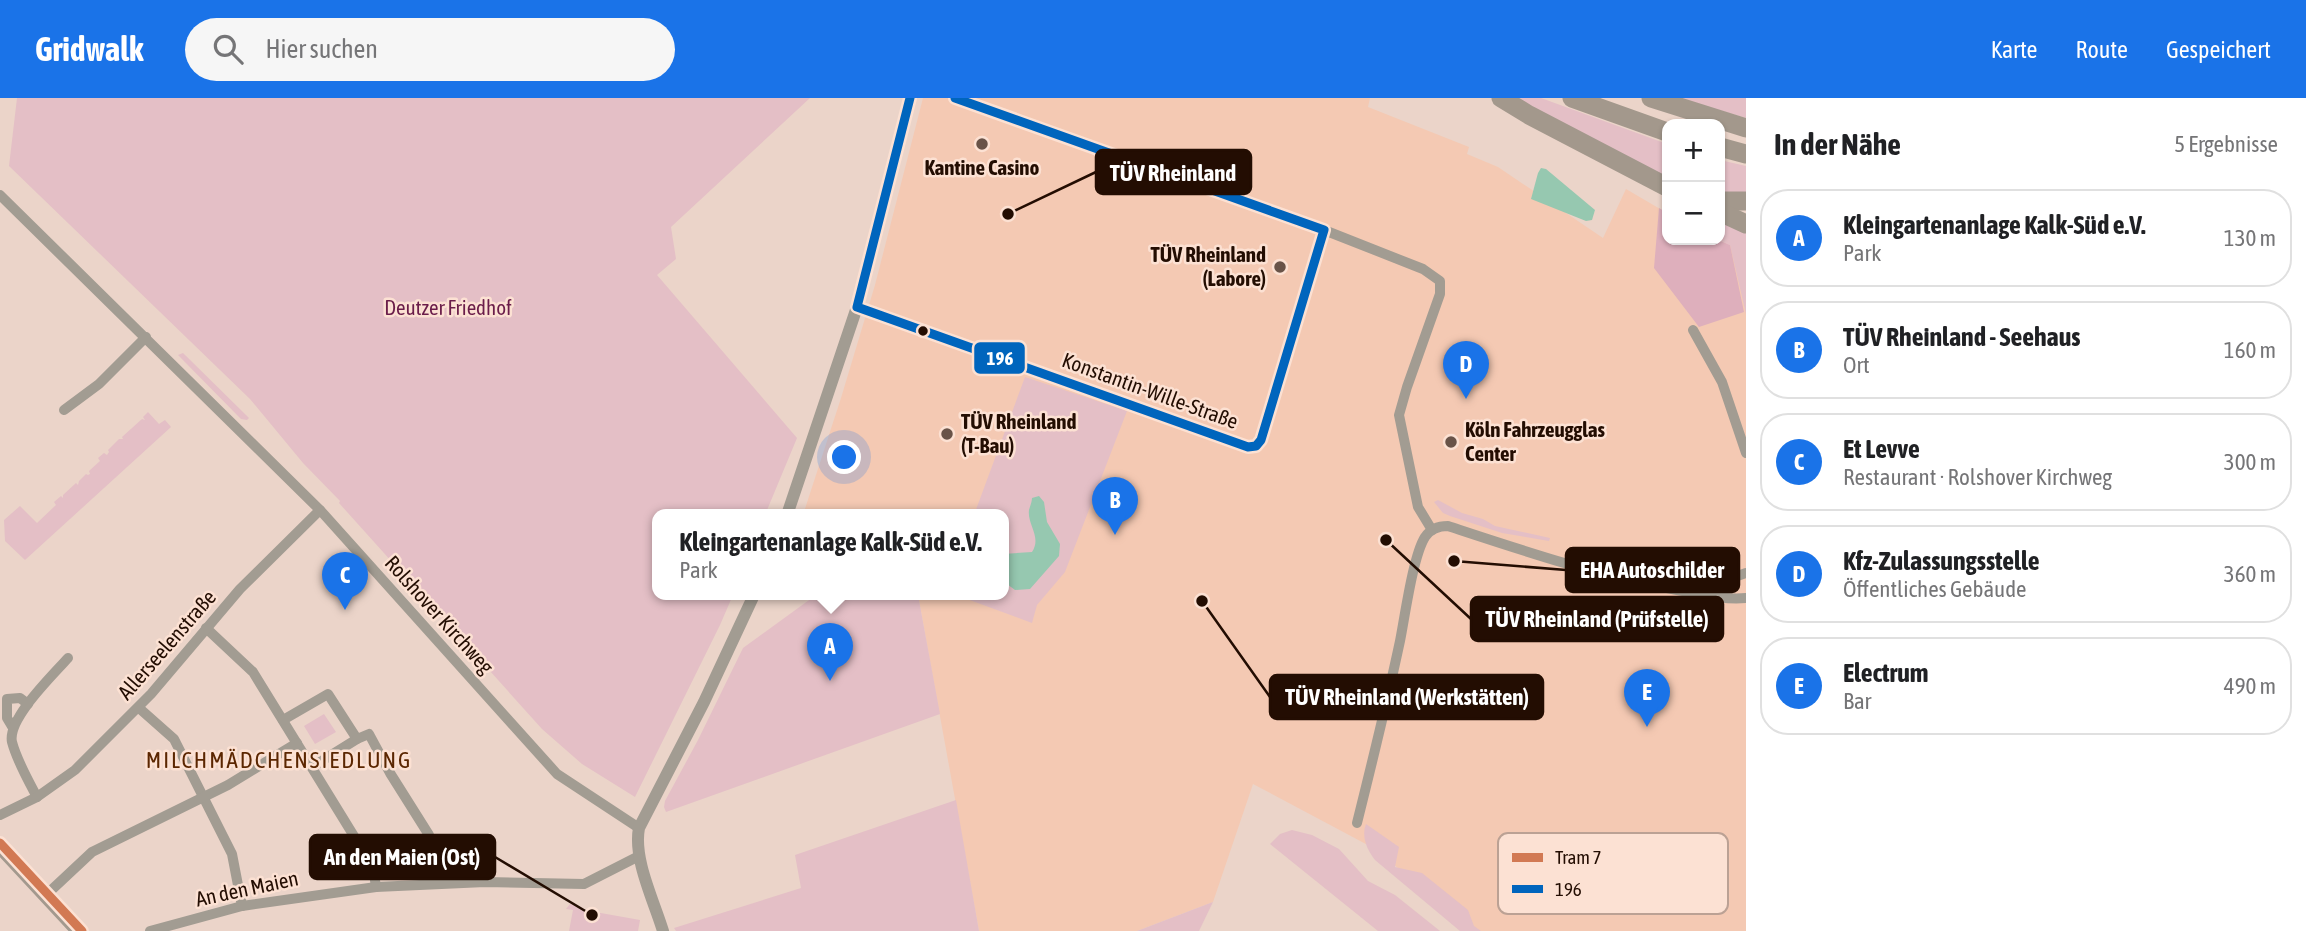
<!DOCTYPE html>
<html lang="de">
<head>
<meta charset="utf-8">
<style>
  :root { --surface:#fff; --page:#f6f6f6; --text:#202124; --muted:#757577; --line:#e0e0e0; --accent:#1a73e8 }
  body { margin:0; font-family:"Asap Condensed",sans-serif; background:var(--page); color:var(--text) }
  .controls { position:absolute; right:21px; top:21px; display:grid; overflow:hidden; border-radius:14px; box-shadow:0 2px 5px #0004 }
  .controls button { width:63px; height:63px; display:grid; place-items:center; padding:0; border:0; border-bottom:2px solid var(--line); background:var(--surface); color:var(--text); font:35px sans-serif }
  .you { position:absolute; left:845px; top:360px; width:24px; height:24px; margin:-18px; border:5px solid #fff; border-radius:50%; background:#1a73e8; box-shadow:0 0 0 10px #1a73e833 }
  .badge { display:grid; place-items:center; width:46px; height:46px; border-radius:50%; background:var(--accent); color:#fff; font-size:23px; font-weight:700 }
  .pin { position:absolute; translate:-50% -58px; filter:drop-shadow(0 2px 4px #0008) }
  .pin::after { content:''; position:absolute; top:37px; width:24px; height:21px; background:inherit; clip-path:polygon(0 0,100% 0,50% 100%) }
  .popup { position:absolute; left:652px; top:411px; width:357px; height:91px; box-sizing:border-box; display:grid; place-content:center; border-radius:14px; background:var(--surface); filter:drop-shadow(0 2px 5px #0005); font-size:23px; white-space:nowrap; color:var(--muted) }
  .popup b { font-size:26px; color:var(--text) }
  .popup::after { content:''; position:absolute; left:50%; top:100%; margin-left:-14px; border:14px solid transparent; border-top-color:var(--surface) }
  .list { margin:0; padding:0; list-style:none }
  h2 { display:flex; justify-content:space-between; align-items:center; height:91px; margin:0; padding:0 28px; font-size:30px }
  h2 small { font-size:23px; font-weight:400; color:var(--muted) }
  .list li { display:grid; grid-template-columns:46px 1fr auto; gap:21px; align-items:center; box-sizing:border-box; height:98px; margin:0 14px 14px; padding:0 14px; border:2px solid var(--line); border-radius:28px }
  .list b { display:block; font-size:26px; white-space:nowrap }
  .list p { margin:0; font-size:23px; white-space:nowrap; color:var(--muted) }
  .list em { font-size:23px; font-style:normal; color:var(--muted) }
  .icon { flex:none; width:38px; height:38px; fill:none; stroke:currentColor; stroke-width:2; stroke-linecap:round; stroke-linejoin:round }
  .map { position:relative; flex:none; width:1746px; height:833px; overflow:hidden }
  header { display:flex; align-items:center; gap:42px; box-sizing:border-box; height:98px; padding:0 35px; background:var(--accent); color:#fff }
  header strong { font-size:33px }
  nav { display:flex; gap:38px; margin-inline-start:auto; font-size:24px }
  .search { width:490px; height:63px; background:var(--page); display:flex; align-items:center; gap:18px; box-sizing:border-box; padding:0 24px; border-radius:38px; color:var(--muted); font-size:26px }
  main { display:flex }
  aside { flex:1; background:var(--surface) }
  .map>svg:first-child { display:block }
  .built { fill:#f4c9b3 }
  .green { fill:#e4bfc6 }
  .forest { fill:#deafbc }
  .water { fill:#96c8b0 }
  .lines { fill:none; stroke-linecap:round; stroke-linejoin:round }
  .minor { stroke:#a29c92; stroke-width:10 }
  .tertiary { stroke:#a29c92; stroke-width:12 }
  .secondary { stroke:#a3998e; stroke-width:14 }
  .motorway { stroke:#a3988c; stroke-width:19 }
  .bus-1-casing { stroke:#fce1d3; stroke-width:14 }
  .bus-1 { stroke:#0065bd; stroke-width:9 }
  .tram-1-casing { stroke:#fce1d3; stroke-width:14 }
  .tram-1 { stroke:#d27953; stroke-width:9 }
  .poi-dot { fill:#695348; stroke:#fce1d3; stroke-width:2.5 }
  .bus-dot { fill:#230d02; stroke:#fce1d3; stroke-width:2.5 }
  .labels { text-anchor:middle; stroke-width:5; stroke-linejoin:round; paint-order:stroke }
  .poi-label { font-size:21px; font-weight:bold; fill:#230d02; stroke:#fce1d3; text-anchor:start }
  .park-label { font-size:21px; fill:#6b1d4a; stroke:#fce1d3 }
  .street-label { font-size:21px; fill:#230d02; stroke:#fce1d3 }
  .neighbourhood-label { font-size:23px; letter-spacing:2px; fill:#5b2601; stroke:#fce1d3 }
  .key { fill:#fce1d3; stroke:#bba194; stroke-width:2 }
  .key-label { font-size:19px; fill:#230d02 }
  .leader { fill:none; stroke:#230d02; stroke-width:2.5 }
  .callout-dot { fill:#230d02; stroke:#fce1d3; stroke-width:2.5 }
  .callout { fill:#230d02; stroke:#230d02; stroke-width:2.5 }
  .callout-label { font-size:23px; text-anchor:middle; font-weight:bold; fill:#fff }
  .line-badge { stroke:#fce1d3; stroke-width:2.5 }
  .badge-label { font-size:19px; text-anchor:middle; font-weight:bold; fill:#fff }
</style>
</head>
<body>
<header>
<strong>Gridwalk</strong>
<div class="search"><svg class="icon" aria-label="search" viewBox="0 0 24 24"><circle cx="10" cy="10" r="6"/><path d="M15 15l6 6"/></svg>Hier suchen</div>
<nav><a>Karte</a><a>Route</a><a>Gespeichert</a></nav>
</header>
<main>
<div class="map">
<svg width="1746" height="833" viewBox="0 0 1746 833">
  <rect width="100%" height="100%" fill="#ebd4c9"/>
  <polygon class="built" points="923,0 1370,0 1368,9 1469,49 1467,56 1498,69 1603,140 1626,91 1667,115 1667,142 1718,142 1746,155 1746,833 1467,833 1379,753 1253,686 1213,804 1137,833 979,833 918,497 1003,497 1003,417 803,417 841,300 875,187"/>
  <g class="green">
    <polygon points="17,0 810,0 671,129 676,161 657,177 797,340 765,417 657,417 657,497 733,497 720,527 635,699 582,666 542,631 339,405 340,403 303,365 250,301 9,68"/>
    <polygon points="1514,0 1541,0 1667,46 1667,80"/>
    <polygon points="1678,0 1746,0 1746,20"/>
    <polygon points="1720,62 1746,68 1746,97 1720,97"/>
    <polygon points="1720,121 1746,133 1746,216 1730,147 1718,142"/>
    <polygon points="183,255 249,320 247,322 241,321 178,257"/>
    <polygon points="1025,279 1127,313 1065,474 1037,507 1032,525 956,497 1003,497 1003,417 974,417"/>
    <polygon points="148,314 159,326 165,322 171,329 25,462 5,443 4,422 20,408 37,425 56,407 54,404 61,398 63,400 63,397 76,385 78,387 79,383 86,376 88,377 90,376 89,373 100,363 98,360 104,355 107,357 109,354 108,352 119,341 123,341 122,339 142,321 145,322 143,319"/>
    <polygon points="1438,402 1462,415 1483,421 1495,428 1550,440 1549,443 1502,435 1450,418 1443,415 1434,404"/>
    <polygon points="816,497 918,497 940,616 666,714 664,709 665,703 698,642 743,550"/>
    <polygon points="324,616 336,634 315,646 304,628"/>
    <polygon points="956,702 979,833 676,833 674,830 801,790 795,757"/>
    <path d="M1366,726L1399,749L1395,769L1422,775L1468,812L1474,828L1481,833H1460L1375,762C1367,752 1361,738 1366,726Z"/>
    <polygon points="1292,732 1312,737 1339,751 1368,783 1395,797 1440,833 1378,833 1270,746 1280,736"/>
    <polygon points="1213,804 1199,833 1137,833"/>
    <polygon points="570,806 579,808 584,812 640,822 638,833 569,833 573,812 566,811"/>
  </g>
  <polygon class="forest" points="1659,110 1667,115 1667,142 1718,142 1730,147 1744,214 1699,229 1654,170"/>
  <g class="water">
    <polygon points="1541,70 1546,71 1595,112 1592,122 1586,123 1531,101 1538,75"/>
    <path d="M1039,398L1044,404L1047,424L1060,446L1059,458L1030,491L1015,492L1003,483V456L1032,454C1042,439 1027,427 1029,412C1030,408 1032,404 1032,400Z"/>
  </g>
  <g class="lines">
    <g class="minor">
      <polyline points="955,0 1324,132 1423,171 1440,183 1440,196 1407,289 1399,317 1418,409 1432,432"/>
      <polyline points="0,97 320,412 557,676 639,730"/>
      <polyline points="857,209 1248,349 1256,348 1261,342 1324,132"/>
      <polyline points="1693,232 1722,284 1746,355"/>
      <polyline points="64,312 99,286 146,239"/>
      <polyline points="1681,491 1726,482 1746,475"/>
      <polyline points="206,530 253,574 373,769 376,789"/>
      <polyline points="139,610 174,641 232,756 242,808"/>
      <polyline points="283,622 328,596 357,641 312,669"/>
      <polyline points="13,630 7,620 7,601 20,600 28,606"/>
      <polyline points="357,641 369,636 390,675 429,737 431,785"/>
      <path d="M37,699C28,682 17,663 12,644C7,621 53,577 68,560"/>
      <polyline points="0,717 37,699 75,672 151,596 240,491 320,412"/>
      <path d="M1357,725C1372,665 1387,604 1400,543C1405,518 1413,458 1425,439C1431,430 1439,428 1448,428C1524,453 1598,478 1677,492C1700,496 1722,502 1746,500"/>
      <polyline points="45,798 92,754 228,687 297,645"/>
      <polyline points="150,833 242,808 376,789 485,784 584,786 639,758"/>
    </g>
    <g class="tertiary">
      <polyline points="787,417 857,209 910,0"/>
      <path d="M663,833C654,803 633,761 639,730L704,604L754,497"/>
    </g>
    <polyline class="secondary" points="0,749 78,833"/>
    <g class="motorway">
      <polyline points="1501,0 1529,17 1667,89"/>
      <polyline points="1572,0 1667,34"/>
      <polyline points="1651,0 1746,30"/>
      <polyline points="1720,49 1746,56"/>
      <polyline points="1720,103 1746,103"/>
      <polyline points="1720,114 1746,126"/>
    </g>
    <defs>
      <polyline id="bus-1" points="910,0 857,209 1248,349 1256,348 1261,342 1324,132 955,0"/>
    </defs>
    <use href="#bus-1" class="bus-1-casing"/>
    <use href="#bus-1" class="bus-1"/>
    <defs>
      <polyline id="tram-1" points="0,745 82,833"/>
    </defs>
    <use href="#tram-1" class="tram-1-casing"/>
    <use href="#tram-1" class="tram-1"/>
  </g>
  <g class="poi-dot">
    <circle cx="982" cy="46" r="7"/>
    <circle cx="1280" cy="169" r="7"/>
    <circle cx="947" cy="336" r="7"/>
    <circle cx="1451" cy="344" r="7"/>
  </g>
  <circle class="bus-dot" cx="923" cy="233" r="6"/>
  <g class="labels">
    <g class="poi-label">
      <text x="982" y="77" text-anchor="middle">Kantine Casino</text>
      <text x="1266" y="164" text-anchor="end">TÜV Rheinland<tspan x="1266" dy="24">(Labore)</tspan></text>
      <text x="961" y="331">TÜV Rheinland<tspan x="961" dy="24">(T-Bau)</tspan></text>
      <text x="1465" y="339">Köln Fahrzeugglas<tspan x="1465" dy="24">Center</tspan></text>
    </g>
    <g class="park-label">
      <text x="448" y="217">Deutzer Friedhof</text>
    </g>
    <g class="street-label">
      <text transform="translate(1150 293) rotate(20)" y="7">Konstantin-Wille-Straße</text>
      <text transform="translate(439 517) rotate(48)" y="7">Rolshover Kirchweg</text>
      <text transform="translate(167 547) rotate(-49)" y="7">Allerseelenstraße</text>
      <text transform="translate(247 791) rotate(-12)" y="7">An den Maien</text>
    </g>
    <g class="neighbourhood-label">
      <text x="279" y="670">MILCHMÄDCHENSIEDLUNG</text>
    </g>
  </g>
  <rect x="1498" y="735" width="230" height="81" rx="10" class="key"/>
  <rect x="1512" y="755" width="31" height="9" fill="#d27953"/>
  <rect x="1512" y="787" width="31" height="8" fill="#0065bd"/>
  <g class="key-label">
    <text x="1555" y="766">Tram 7</text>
    <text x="1555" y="798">196</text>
  </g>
  <path class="leader" d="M1008 116L1096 74M1454 463L1566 472M1386 442L1471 521M1202 503L1270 599M592 817L495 759"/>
  <g class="callout-dot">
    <circle cx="1008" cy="116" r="7"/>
    <circle cx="1454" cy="463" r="7"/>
    <circle cx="1386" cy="442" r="7"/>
    <circle cx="1202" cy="503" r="7"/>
    <circle cx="592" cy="817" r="7"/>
  </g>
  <g class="callout">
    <rect x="1096" y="52" width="155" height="44" rx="7"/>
    <rect x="1566" y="450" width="173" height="44" rx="7"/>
    <rect x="1471" y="499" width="252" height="44" rx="7"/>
    <rect x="1270" y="577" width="273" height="44" rx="7"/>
    <rect x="310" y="737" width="185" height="44" rx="7"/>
  </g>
  <g class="callout-label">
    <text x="1173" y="83">TÜV Rheinland</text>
    <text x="1652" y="480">EHA Autoschilder</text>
    <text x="1597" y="529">TÜV Rheinland (Prüfstelle)</text>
    <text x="1407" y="607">TÜV Rheinland (Werkstätten)</text>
    <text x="402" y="767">An den Maien (Ost)</text>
  </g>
  <rect class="line-badge" x="973" y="243" width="53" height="34" rx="7" fill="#0065bd"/>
  <g class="badge-label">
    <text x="1000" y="267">196</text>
  </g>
</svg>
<div class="controls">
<button>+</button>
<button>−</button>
</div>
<div class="you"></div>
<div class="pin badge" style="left:830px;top:583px">A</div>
<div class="popup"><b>Kleingartenanlage Kalk-Süd e.V.</b>Park</div>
<div class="pin badge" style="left:1115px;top:437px">B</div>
<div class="pin badge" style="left:345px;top:512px">C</div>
<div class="pin badge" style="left:1466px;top:301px">D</div>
<div class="pin badge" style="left:1647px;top:629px">E</div>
</div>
<aside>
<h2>In der Nähe<small>5 Ergebnisse</small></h2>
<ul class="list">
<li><span class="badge">A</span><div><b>Kleingartenanlage Kalk-Süd e.V.</b><p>Park</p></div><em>130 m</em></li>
<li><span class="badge">B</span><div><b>TÜV Rheinland - Seehaus</b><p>Ort</p></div><em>160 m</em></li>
<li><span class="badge">C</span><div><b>Et Levve</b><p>Restaurant · Rolshover Kirchweg</p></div><em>300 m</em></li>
<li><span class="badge">D</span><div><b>Kfz-Zulassungsstelle</b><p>Öffentliches Gebäude</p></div><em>360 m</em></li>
<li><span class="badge">E</span><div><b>Electrum</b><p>Bar</p></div><em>490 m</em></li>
</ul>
</aside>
</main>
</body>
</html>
